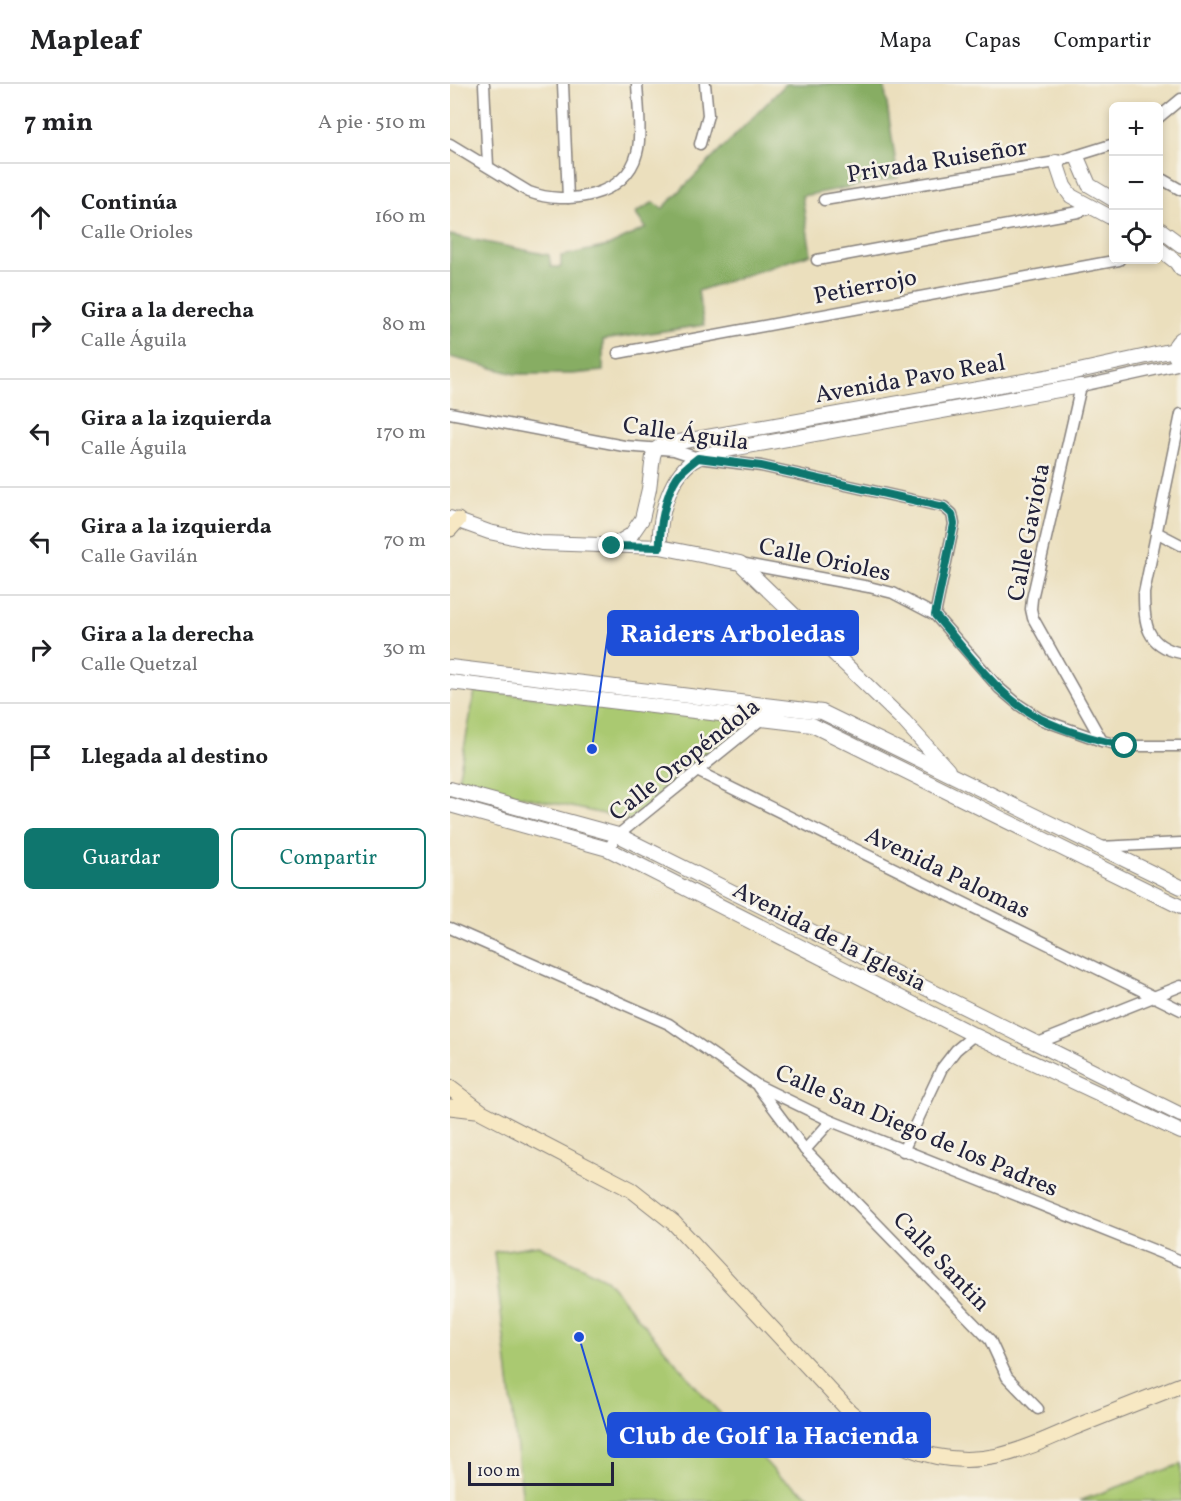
<!DOCTYPE html>
<html lang="es">
<head>
<meta charset="utf-8">
<style>
  :root { --surface:#fff; --page:#f6f6f6; --text:#202124; --muted:#757577; --line:#e0e0e0; --accent:#0f766e }
  body { margin:0; font-family:Vollkorn,serif; background:var(--page); color:var(--text) }
  .controls { position:absolute; right:18px; top:18px; display:grid; overflow:hidden; border-radius:9px; box-shadow:0 3px 9px #0003 }
  .controls button { width:54px; height:54px; display:grid; place-items:center; padding:0; border:0; border-bottom:2px solid var(--line); background:var(--surface); color:var(--text); font:30px sans-serif }
  .scale { position:absolute; left:18px; bottom:15px; width:146px; box-sizing:border-box; padding-left:6px; border:3px solid #22223b; border-top:0; font-size:16px; line-height:21px; white-space:nowrap; color:#22223b; -webkit-text-stroke:4px #f7f3e8; paint-order:stroke }
  .stop { position:absolute; width:18px; height:18px; margin:-14px; border:4px solid #0f766e; border-radius:50%; background:#fff }
  .stop.end { background:#0f766e; border-color:#fff; box-shadow:0 2px 6px #0008 }
  .list { margin:0; padding:0; list-style:none }
  h2 { display:flex; justify-content:space-between; align-items:center; height:78px; margin:0; padding:0 24px; font-size:26px }
  h2 small { font-size:20px; font-weight:400; color:var(--muted) }
  .list li { display:grid; grid-template-columns:39px 1fr auto; gap:18px; align-items:center; box-sizing:border-box; height:108px; padding:0 24px; border-top:2px solid var(--line) }
  .list b { display:block; font-size:22px; white-space:nowrap }
  .list p { margin:0; font-size:20px; white-space:nowrap; color:var(--muted) }
  .list em { font-size:20px; font-style:normal; color:var(--muted) }
  .actions { display:flex; gap:12px; padding:18px 24px }
  .actions a { flex:1; padding:14px 0; border:2px solid var(--accent); border-radius:9px; text-align:center; font-size:21px; color:var(--accent) }
  .actions .main { background:var(--accent); color:#fff }
  .icon { flex:none; width:33px; height:33px; fill:none; stroke:currentColor; stroke-width:2; stroke-linecap:round; stroke-linejoin:round }
  .map { position:relative; flex:none; width:731px; height:1417px; overflow:hidden }
  header { display:flex; align-items:center; gap:36px; box-sizing:border-box; height:84px; padding:0 30px; background:var(--surface); border-bottom:2px solid var(--line) }
  header strong { font-size:28px }
  nav { display:flex; gap:33px; margin-inline-start:auto; font-size:21px }
  main { display:flex }
  aside { flex:1; background:var(--surface) }
  .map>svg:first-child { display:block }
  .green { fill:#aac971; stroke:#667656; stroke-width:1.5 }
  .forest { fill:#87ad63; stroke:#54684f; stroke-width:1.5 }
  .lines { fill:none; stroke-linecap:round; stroke-linejoin:round }
  .minor-casing { stroke:#86807c; stroke-width:13 }
  .tertiary-casing { stroke:#86807c; stroke-width:16 }
  .secondary-casing { stroke:#86807c; stroke-width:17 }
  .minor { stroke:#fff; stroke-width:10 }
  .tertiary { stroke:#fff; stroke-width:14 }
  .secondary { stroke:#f7e8c3; stroke-width:15 }
  .route { stroke:#0f766e; stroke-width:8 }
  .labels { text-anchor:middle; stroke-width:5; stroke-linejoin:round; paint-order:stroke }
  .street-label { font-size:24px; fill:#22223b; stroke:#f7f3e8 }
  .leader { fill:none; stroke:#1d4ed8; stroke-width:2 }
  .callout-dot { fill:#1d4ed8; stroke:#f7f3e8; stroke-width:2 }
  .callout { fill:#1d4ed8; stroke:#1d4ed8; stroke-width:2 }
  .callout-label { font-size:26px; text-anchor:middle; font-weight:bold; fill:#fff }
</style>
</head>
<body>
<header>
<strong>Mapleaf</strong>
<nav><a>Mapa</a><a>Capas</a><a>Compartir</a></nav>
</header>
<main>
<aside>
<h2>7 min<small>A pie · 510 m</small></h2>
<ul class="list">
<li><svg class="icon" aria-label="ahead" viewBox="0 0 24 24"><path d="M12 20V5M6 11l6-6 6 6"/></svg><div><b>Continúa</b><p>Calle Orioles</p></div><em>160 m</em></li>
<li><svg class="icon" aria-label="right" viewBox="0 0 24 24"><path d="M7 20v-9h11M14 6l5 5-5 5"/></svg><div><b>Gira a la derecha</b><p>Calle Águila</p></div><em>80 m</em></li>
<li><svg class="icon" aria-label="left" viewBox="0 0 24 24"><path d="M17 20v-9H6M10 6l-5 5 5 5"/></svg><div><b>Gira a la izquierda</b><p>Calle Águila</p></div><em>170 m</em></li>
<li><svg class="icon" aria-label="left" viewBox="0 0 24 24"><path d="M17 20v-9H6M10 6l-5 5 5 5"/></svg><div><b>Gira a la izquierda</b><p>Calle Gavilán</p></div><em>70 m</em></li>
<li><svg class="icon" aria-label="right" viewBox="0 0 24 24"><path d="M7 20v-9h11M14 6l5 5-5 5"/></svg><div><b>Gira a la derecha</b><p>Calle Quetzal</p></div><em>30 m</em></li>
<li><svg class="icon" aria-label="arrive" viewBox="0 0 24 24"><path d="M6 21V4h12l-3 4 3 4H6"/></svg><div><b>Llegada al destino</b></div></li>
</ul>
<div class="actions"><a class="main">Guardar</a><a>Compartir</a></div>
</aside>
<div class="map">
<svg width="731" height="1417" viewBox="0 0 731 1417">
  <rect width="100%" height="100%" fill="#f7f3e8"/>
  <filter id="ink" filterUnits="userSpaceOnUse"><feTurbulence type="fractalNoise" baseFrequency=".0167" numOctaves="2"/><feDisplacementMap in="SourceGraphic" scale="12" xChannelSelector="R" yChannelSelector="G"/><feConvolveMatrix kernelMatrix="1 2 1 2 8 2 1 2 1" color-interpolation-filters="sRGB"/></filter>
  <filter id="wash" filterUnits="userSpaceOnUse"><feTurbulence type="fractalNoise" baseFrequency=".008" numOctaves="4" result="noise"/><feDisplacementMap in="SourceGraphic" scale="24" xChannelSelector="R" yChannelSelector="G"/><feGaussianBlur stdDeviation="1.35" result="paint"/><feColorMatrix in="noise" values="0 0 0 0 0 0 0 0 0 0 0 0 0 0 0 0 0 1.4 0 .05"/><feComposite in="paint" operator="in"/></filter>
  <g filter="url(#wash)">
    <rect width="100%" height="100%" fill="#ebdfbd"/>
    <g class="green">
      <polygon points="25,607 307,634 181,736 11,699 12,697 8,696"/>
      <polygon points="88,1161 156,1195 254,1312 329,1392 367,1417 73,1417 44,1168"/>
      <polygon points="731,1380 731,1417 629,1417"/>
    </g>
    <polygon class="forest" points="336,0 434,0 448,94 352,112 361,170 248,207 254,241 153,256 153,287 122,290 65,290 0,273 0,151 99,171 101,183 111,183 111,172 158,162 196,144 185,129 204,118 212,125"/>
  </g>
  <g filter="url(#ink)">
    <g class="lines">
      <defs>
        <g id="minor">
          <polyline points="34,0 38,82"/>
          <polyline points="113,0 118,114"/>
          <polyline points="708,34 731,15"/>
          <path d="M0,60L79,108C116,122 176,113 187,69C192,52 188,18 187,0"/>
          <polyline points="250,60 258,31 255,0"/>
          <polyline points="708,93 731,106"/>
          <polyline points="374,116 606,78 664,60"/>
          <polyline points="367,176 628,128 643,123"/>
          <polyline points="168,269 669,176"/>
          <polyline points="0,329 174,362 224,366 248,374 311,382 494,423 502,430 504,440 485,531"/>
          <path d="M731,330L694,509C694,540 696,562 731,569"/>
          <polyline points="706,448 731,461"/>
          <polyline points="290,479 419,503 443,509 485,531 549,604 569,621 590,635 652,657 675,662 731,662"/>
          <polyline points="652,657 583,534 581,525 582,515 631,302 731,280"/>
          <polyline points="247,687 731,926"/>
          <polyline points="650,763 731,759"/>
          <polyline points="158,765 168,751 313,634 338,624"/>
          <polyline points="0,844 219,940 307,1001 381,1037 731,1177"/>
          <polyline points="588,959 731,902"/>
          <polyline points="308,1003 355,1066 540,1256 557,1293 588,1325"/>
          <polyline points="355,1066 381,1037"/>
          <polyline points="453,1067 492,984 506,966 524,951"/>
        </g>
        <g id="tertiary">
          <polyline points="627,73 639,101 664,116"/>
          <polyline points="606,78 614,102 621,112 664,135"/>
          <polyline points="708,144 731,161"/>
          <polyline points="708,164 726,178 731,185"/>
          <path d="M731,255C722,262 722,272 731,278"/>
          <polyline points="0,434 39,448 91,459 210,463 290,479 454,637 498,686"/>
          <polyline points="162,462 181,451 192,435 199,405 203,372 205,366 212,361 624,288 724,266"/>
          <path d="M210,463C208,433 220,388 248,374C257,370 268,368 276,366L631,302"/>
          <polyline points="0,583 372,628 731,803"/>
          <polyline points="0,598 362,641 731,823"/>
          <polyline points="0,705 168,751 731,1031"/>
          <polyline points="0,721 158,765 524,951 731,1048"/>
        </g>
        <g id="secondary">
          <polyline points="0,445 8,436"/>
          <path d="M0,1004L32,1028L182,1106L224,1139L400,1328C442,1363 492,1384 548,1372C574,1366 600,1354 625,1343C660,1329 696,1315 731,1301"/>
          <polyline points="0,1023 26,1026"/>
        </g>
      </defs>
      <use href="#minor" class="minor-casing"/>
      <use href="#tertiary" class="tertiary-casing"/>
      <use href="#secondary" class="secondary-casing"/>
      <use href="#minor" class="minor"/>
      <use href="#tertiary" class="tertiary"/>
      <use href="#secondary" class="secondary"/>
    </g>
  </g>
  <g class="lines" filter="url(#ink)">
    <path class="route" d="M162,462L210,463C209,444 216,409 227,393C232,386 241,380 248,374L311,382L494,423L502,430L504,440L485,531C515,565 549,615 591,635C617,648 647,656 675,662"/>
  </g>
  <g class="labels">
    <g class="street-label">
      <text transform="translate(487 76) rotate(-9)" y="8">Privada Ruiseñor</text>
      <text transform="translate(415 202) rotate(-11)" y="8">Petierrojo</text>
      <text transform="translate(460 294) rotate(-10)" y="8">Avenida Pavo Real</text>
      <text transform="translate(236 349) rotate(8)" y="8">Calle Águila</text>
      <text transform="translate(578 448) rotate(-79)" y="8">Calle Gaviota</text>
      <text transform="translate(375 475) rotate(12)" y="8">Calle Orioles</text>
      <text transform="translate(234 675) rotate(-38)" y="8">Calle Oropéndola</text>
      <text transform="translate(498 788) rotate(26)" y="8">Avenida Palomas</text>
      <text transform="translate(380 852) rotate(27)" y="8">Avenida de la Iglesia</text>
      <text transform="translate(467 1046) rotate(23)" y="8">Calle San Diego de los Padres</text>
      <text transform="translate(492 1177) rotate(46)" y="8">Calle Santin</text>
    </g>
  </g>
  <path class="leader" d="M142 665L158 549M129 1253L158 1351"/>
  <g class="callout-dot">
    <circle cx="142" cy="665" r="6"/>
    <circle cx="129" cy="1253" r="6"/>
  </g>
  <g class="callout">
    <rect x="158" y="527" width="250" height="44" rx="6"/>
    <rect x="158" y="1329" width="322" height="44" rx="6"/>
  </g>
  <g class="callout-label">
    <text x="283" y="558">Raiders Arboledas</text>
    <text x="319" y="1360">Club de Golf la Hacienda</text>
  </g>
</svg>
<div class="controls">
<button>+</button>
<button>−</button>
<button><svg class="icon" aria-label="locate" viewBox="0 0 24 24"><circle cx="12" cy="12" r="6"/><path d="M12 2v4M12 18v4M2 12h4M18 12h4"/></svg></button>
</div>
<div class="scale">100 m</div>
<div class="stop" style="left:675px;top:662px"></div>
<div class="stop end" style="left:162px;top:462px"></div>
</div>
</main>
</body>
</html>
